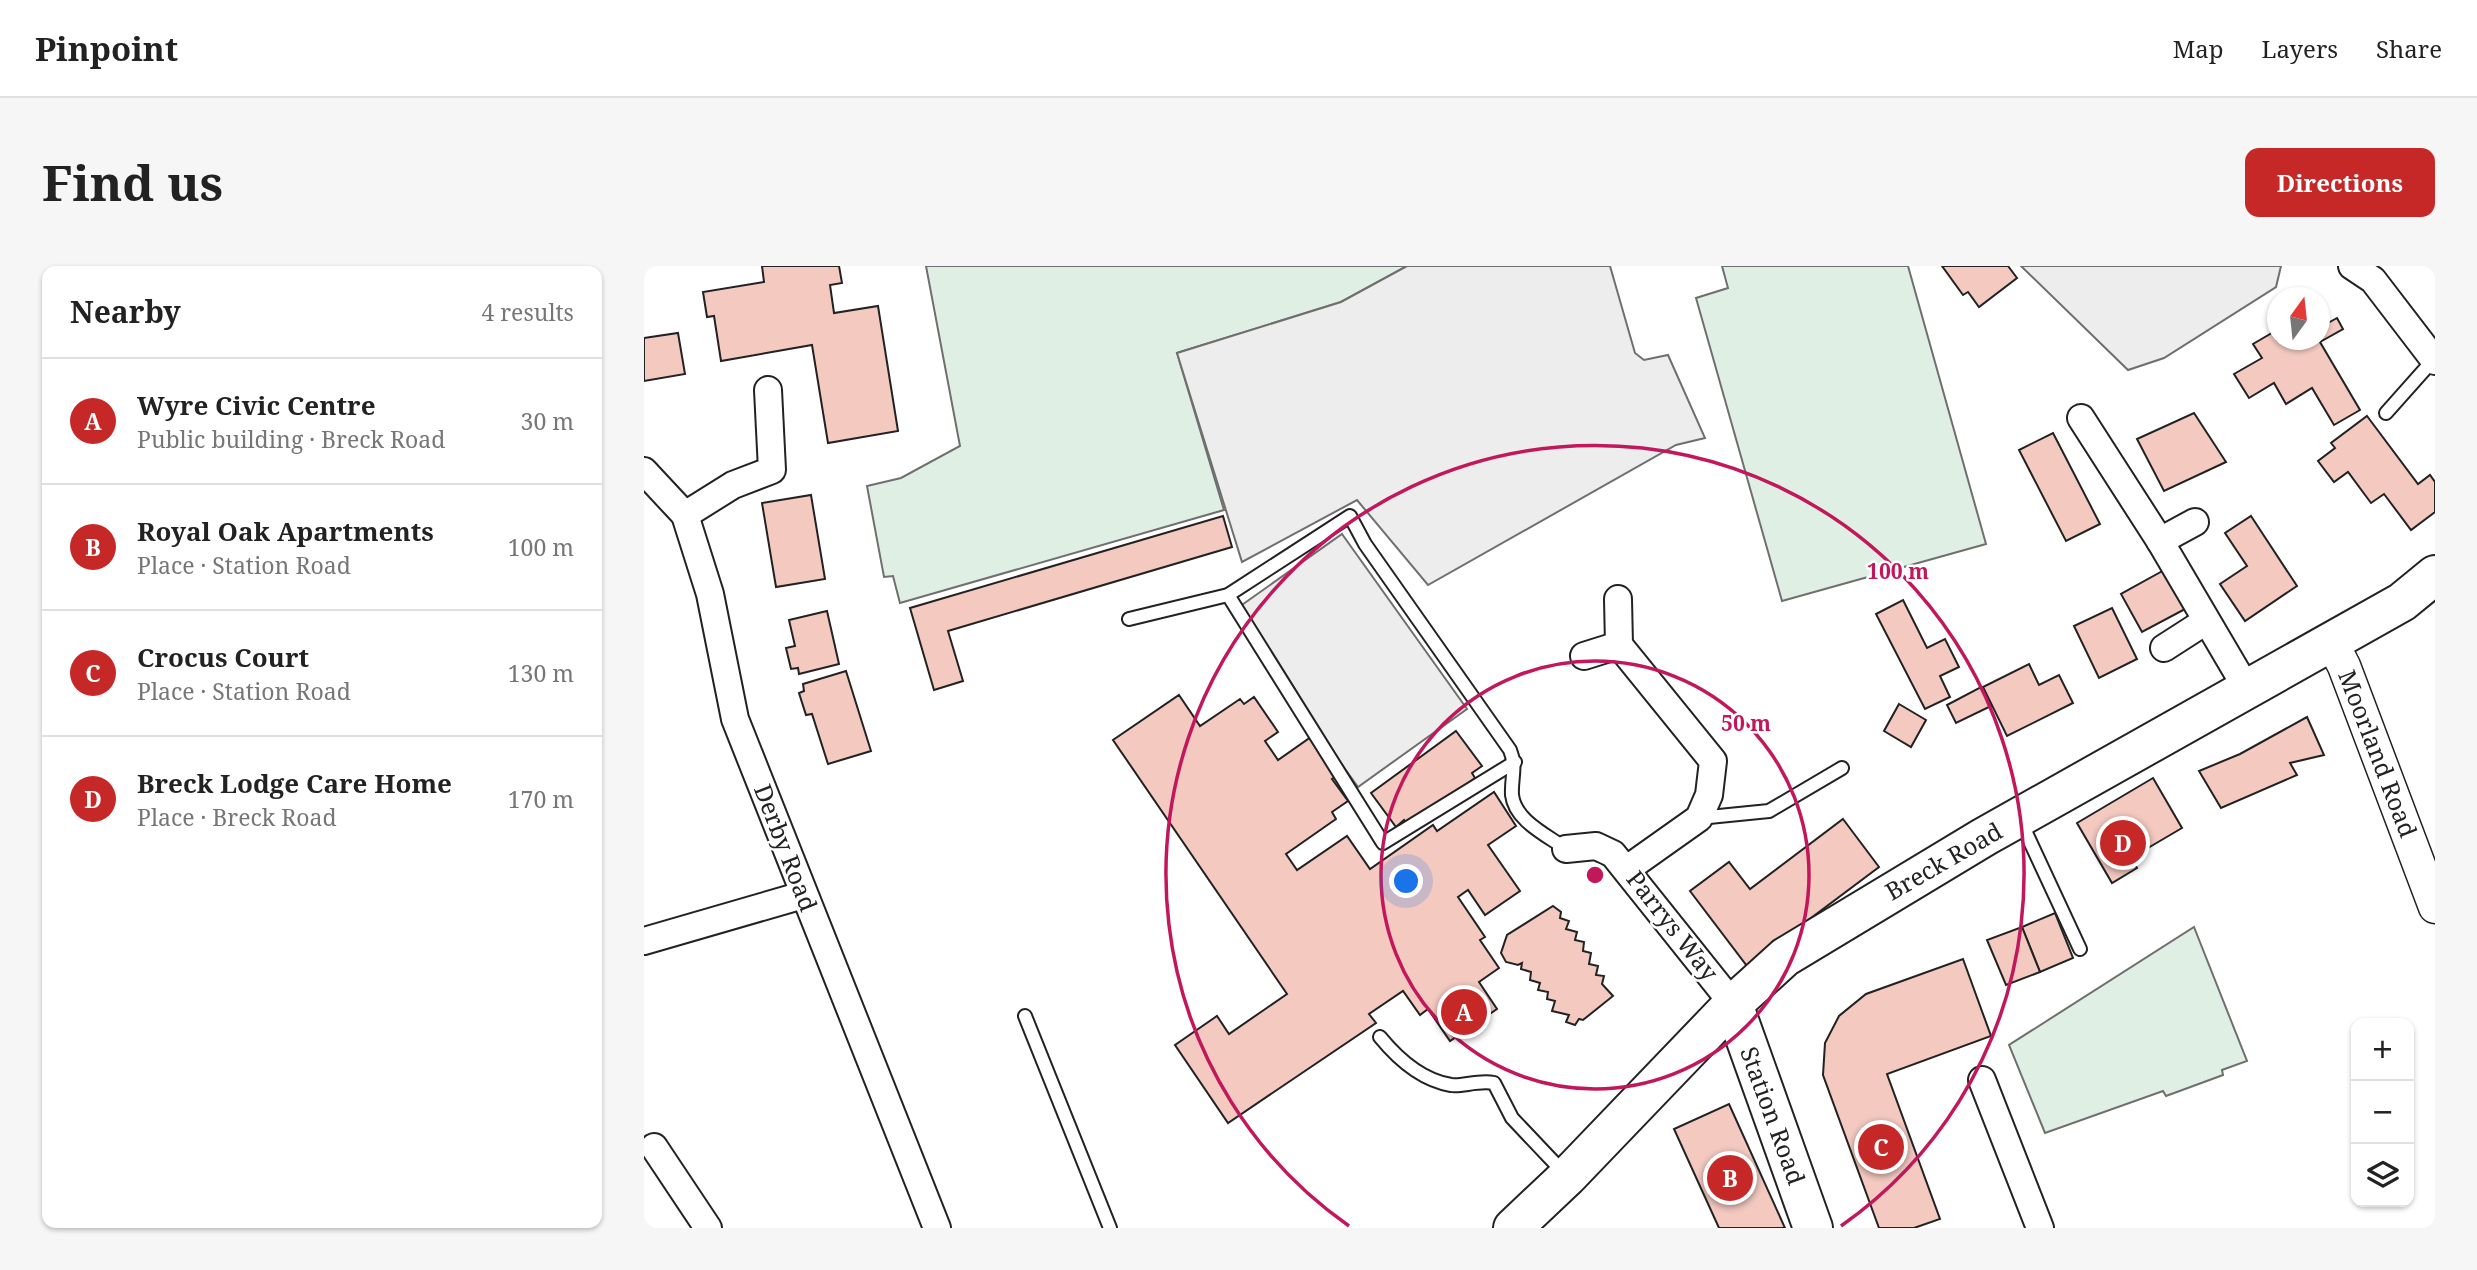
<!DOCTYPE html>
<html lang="en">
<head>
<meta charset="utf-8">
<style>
  :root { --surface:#fff; --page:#f6f6f6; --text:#222; --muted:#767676; --line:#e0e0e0; --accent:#c62828 }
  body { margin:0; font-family:"Noto Serif",serif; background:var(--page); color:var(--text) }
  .controls { position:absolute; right:21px; bottom:21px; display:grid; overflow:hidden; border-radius:14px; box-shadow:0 2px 5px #0004 }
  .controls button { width:63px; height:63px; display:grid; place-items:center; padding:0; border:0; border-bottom:2px solid var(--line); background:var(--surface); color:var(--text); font:35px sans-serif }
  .compass { position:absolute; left:1623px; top:21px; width:63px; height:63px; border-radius:50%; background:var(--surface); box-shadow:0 2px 5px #0004; rotate:15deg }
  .you { position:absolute; left:763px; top:616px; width:24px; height:24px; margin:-18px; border:5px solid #fff; border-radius:50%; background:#1a73e8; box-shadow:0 0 0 10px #1a73e833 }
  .badge { display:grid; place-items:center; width:46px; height:46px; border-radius:50%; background:var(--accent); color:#fff; font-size:23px; font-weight:700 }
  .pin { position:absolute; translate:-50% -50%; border:4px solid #fff; box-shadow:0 2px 7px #0006 }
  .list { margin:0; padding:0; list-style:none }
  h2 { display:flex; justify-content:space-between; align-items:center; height:91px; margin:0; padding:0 28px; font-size:30px }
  h2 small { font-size:23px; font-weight:400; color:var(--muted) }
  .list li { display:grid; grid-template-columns:46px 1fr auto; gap:21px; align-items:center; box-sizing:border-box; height:126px; padding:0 28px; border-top:2px solid var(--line) }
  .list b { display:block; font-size:26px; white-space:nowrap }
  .list p { margin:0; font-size:23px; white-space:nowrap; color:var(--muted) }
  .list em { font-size:23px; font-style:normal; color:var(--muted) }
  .icon { flex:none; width:38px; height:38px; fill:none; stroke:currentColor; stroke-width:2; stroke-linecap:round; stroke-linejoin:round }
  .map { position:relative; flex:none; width:1791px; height:962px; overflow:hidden; border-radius:14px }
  header { display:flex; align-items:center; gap:42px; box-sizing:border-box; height:98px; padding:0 35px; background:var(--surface); border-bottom:2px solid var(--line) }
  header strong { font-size:33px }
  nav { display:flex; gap:38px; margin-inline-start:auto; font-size:24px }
  .intro { display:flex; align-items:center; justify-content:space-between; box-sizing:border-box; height:168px; padding:0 42px }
  h1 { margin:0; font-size:49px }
  .button { padding:18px 32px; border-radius:14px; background:var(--accent); color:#fff; font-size:24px; font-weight:700 }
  main { display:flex; gap:42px; padding:0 42px }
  aside { flex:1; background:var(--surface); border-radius:14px; box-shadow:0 2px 5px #0004 }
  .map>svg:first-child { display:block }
  .green { fill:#e0efe3; stroke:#6f6f6f; stroke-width:2 }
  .parking { fill:#ededed; stroke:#6f6f6f; stroke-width:2 }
  .building { fill:#f3c9c0; stroke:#222; stroke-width:2 }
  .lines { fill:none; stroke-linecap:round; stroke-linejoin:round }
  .service-casing { stroke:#222; stroke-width:16 }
  .minor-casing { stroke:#222; stroke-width:30 }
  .tertiary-casing { stroke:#222; stroke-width:35 }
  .primary-casing { stroke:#222; stroke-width:42 }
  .service { stroke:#fff; stroke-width:12 }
  .minor { stroke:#fff; stroke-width:26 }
  .tertiary { stroke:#fff; stroke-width:32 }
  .primary { stroke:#fff; stroke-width:38 }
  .ring { fill:none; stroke:#c2185b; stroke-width:3.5 }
  .labels { text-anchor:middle; stroke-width:5; stroke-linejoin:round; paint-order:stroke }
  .street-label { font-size:24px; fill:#222; stroke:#fff }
  .centre { fill:#c2185b; stroke:#fff; stroke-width:3.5 }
  .ring-label { font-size:21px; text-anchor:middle; font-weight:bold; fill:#c2185b; stroke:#fff; stroke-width:5; stroke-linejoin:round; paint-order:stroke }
</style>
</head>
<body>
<header>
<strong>Pinpoint</strong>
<nav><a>Map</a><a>Layers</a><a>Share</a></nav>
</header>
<div class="intro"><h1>Find us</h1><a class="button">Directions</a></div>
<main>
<aside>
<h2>Nearby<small>4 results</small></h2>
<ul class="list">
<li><span class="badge">A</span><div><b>Wyre Civic Centre</b><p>Public building · Breck Road</p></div><em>30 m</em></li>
<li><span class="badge">B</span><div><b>Royal Oak Apartments</b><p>Place · Station Road</p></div><em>100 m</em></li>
<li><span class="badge">C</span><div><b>Crocus Court</b><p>Place · Station Road</p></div><em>130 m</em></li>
<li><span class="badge">D</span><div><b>Breck Lodge Care Home</b><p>Place · Breck Road</p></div><em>170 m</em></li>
</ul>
</aside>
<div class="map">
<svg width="1791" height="962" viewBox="0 0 1791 962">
  <rect width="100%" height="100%" fill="#fff"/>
  <g class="green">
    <polygon points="282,0 763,0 697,36 533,87 580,244 256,337 249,310 240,311 223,220 257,212 316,180"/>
    <polygon points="1078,0 1264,0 1342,278 1138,335 1052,32 1084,22"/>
    <polygon points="1550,661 1603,795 1578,804 1579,809 1522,830 1519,825 1401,867 1365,779"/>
  </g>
  <g class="parking">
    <polygon points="763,0 966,0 991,87 1000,94 1024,89 1061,172 1032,179 784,319 713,234 598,296 533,87 697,36"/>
    <polygon points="1377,0 1637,0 1632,21 1520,92 1484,104"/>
    <polygon points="698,268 823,443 714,521 588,346"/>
  </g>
  <g class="building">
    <polygon points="118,0 195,0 198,17 186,19 190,47 234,40 254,165 184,177 168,79 77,95 70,50 63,51 59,26 120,16"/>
    <polygon points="1298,0 1364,0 1373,12 1335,41 1324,26 1319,29"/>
    <polygon points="1693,52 1699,63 1676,76 1716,144 1690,159 1668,122 1642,138 1630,117 1605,132 1590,108 1618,92 1609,78 1633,64 1633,74 1645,74 1648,78 1656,74 1675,74 1675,62"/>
    <polygon points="34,67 41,108 0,115 0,72"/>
    <polygon points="1550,147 1582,196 1520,225 1493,173"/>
    <polygon points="1723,150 1774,218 1786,209 1791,216 1791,246 1767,264 1740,228 1727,237 1704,206 1690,216 1674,195 1691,182 1687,177"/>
    <polygon points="1409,167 1456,258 1422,275 1375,184"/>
    <polygon points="167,229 181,313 132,321 118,237"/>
    <polygon points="579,250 588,281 304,365 319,415 290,424 266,342"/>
    <polygon points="1607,250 1653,320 1601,355 1576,318 1603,300 1581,267"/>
    <polygon points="1522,303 1543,342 1498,366 1477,328"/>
    <polygon points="1259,334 1283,382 1301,373 1315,401 1296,410 1306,431 1281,443 1232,348"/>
    <polygon points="1468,342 1493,393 1455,412 1430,360"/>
    <polygon points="183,345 195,398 155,408 154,402 147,403 142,382 151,380 145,354"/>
    <polygon points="1385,398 1395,419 1415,409 1429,437 1363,470 1339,421"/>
    <polygon points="202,405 227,485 184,498 168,448 162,449 155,427 160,425 159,418"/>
    <polygon points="1337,421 1347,440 1312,457 1303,439"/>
    <polygon points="535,429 556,460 596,433 600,438 610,431 634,466 621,475 634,494 667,471 694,509 688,513 704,535 688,546 692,553 642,588 653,604 703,570 726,603 789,559 793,565 850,526 872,560 844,579 876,625 841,649 824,624 814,631 841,671 836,674 855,702 835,716 853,743 806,775 784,743 776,749 759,725 725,748 732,757 584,857 531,779 573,750 585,768 643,728 469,474"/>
    <polygon points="1255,438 1282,454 1267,481 1240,465"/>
    <polygon points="1663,451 1680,489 1646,497 1653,509 1577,542 1555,505 1596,488"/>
    <polygon points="812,465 838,500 828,507 831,512 765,561 760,554 752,561 727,527"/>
    <polygon points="1509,512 1538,562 1487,592 1493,602 1468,617 1433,557"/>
    <polygon points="1199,553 1235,601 1103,700 1046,625 1085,596 1106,623"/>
    <polygon points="909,640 917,646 916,652 925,655 922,663 933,666 931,674 940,676 939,685 947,687 945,698 954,700 952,709 960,710 958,718 969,730 939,754 935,753 931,759 922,756 925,749 908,745 911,735 903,733 904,726 894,724 896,717 886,714 887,706 877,703 878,697 874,699 862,696 857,687 863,669"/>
    <polygon points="1411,647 1429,692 1396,706 1378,661"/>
    <polygon points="1378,661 1396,706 1362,719 1343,674"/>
    <polygon points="1319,693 1347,770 1243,808 1296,953 1270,962 1235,962 1179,809 1181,777 1195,750 1222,728"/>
    <polygon points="1085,838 1141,962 1075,962 1030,863"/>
  </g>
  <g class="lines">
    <defs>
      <g id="service">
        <polyline points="1742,147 1790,93"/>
        <polyline points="584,329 739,577 871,496"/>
        <path d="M485,353L584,329L706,250L721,278L866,484C873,501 867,512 868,529C871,555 903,569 922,583"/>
        <polyline points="1055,552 1125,545 1198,502"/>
        <polyline points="1377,556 1436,683"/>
        <polyline points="381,750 466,962"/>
        <path d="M736,771C754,793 777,814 807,819C817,821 834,814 850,817L868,852L921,908"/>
      </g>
      <g id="minor">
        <polyline points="1708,0 1729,14 1791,95"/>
        <polyline points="1437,152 1516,275 1603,423"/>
        <polyline points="0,205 41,249 66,328 91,453 293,962"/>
        <polyline points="41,249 89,219 128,204 124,124"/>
        <polyline points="1516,275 1551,256"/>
        <polyline points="974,333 975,379 1069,495 1065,529 1055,552 983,603"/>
        <polyline points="1520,382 1562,355"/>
        <polyline points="940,390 975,379"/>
        <polyline points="922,583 952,580 969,588 1089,738"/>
        <polyline points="0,675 159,629"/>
        <polyline points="1338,814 1396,962"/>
        <polyline points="10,881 64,962"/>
      </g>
      <polyline id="tertiary" points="1687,375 1700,400 1791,641"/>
      <g id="primary">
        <polyline points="1089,738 1169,962"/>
        <polyline points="869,962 923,911 1089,738 1141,691 1340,571 1758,336 1791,309"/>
      </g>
    </defs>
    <use href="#service" class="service-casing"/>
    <use href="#minor" class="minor-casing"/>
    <use href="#tertiary" class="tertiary-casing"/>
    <use href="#primary" class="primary-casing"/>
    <use href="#service" class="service"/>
    <use href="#minor" class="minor"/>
    <use href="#tertiary" class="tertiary"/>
    <use href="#primary" class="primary"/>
  </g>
  <g class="ring">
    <circle cx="951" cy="609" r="214"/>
    <path d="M705 960A429 429 0 1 1 1197 960"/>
  </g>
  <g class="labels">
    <g class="street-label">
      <text transform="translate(1733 488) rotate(69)" y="8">Moorland Road</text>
      <text transform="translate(141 582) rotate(69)" y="8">Derby Road</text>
      <text transform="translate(1300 596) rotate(-30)" y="8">Breck Road</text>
      <text transform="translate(1028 660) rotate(52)" y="8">Parrys Way</text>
      <text transform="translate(1128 850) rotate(70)" y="8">Station Road</text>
    </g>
  </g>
  <circle cx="951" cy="609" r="10" class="centre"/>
  <g class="ring-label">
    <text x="1254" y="313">100 m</text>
    <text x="1102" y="465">50 m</text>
  </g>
</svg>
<div class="controls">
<button>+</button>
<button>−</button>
<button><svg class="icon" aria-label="layers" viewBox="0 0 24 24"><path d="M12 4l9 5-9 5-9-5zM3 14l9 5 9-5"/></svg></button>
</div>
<svg class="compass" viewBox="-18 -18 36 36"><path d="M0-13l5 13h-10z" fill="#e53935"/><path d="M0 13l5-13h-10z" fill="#767676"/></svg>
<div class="you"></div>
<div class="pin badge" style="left:820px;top:746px">A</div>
<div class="pin badge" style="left:1086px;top:912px">B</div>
<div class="pin badge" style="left:1237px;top:881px">C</div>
<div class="pin badge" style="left:1479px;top:577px">D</div>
</div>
</main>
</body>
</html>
